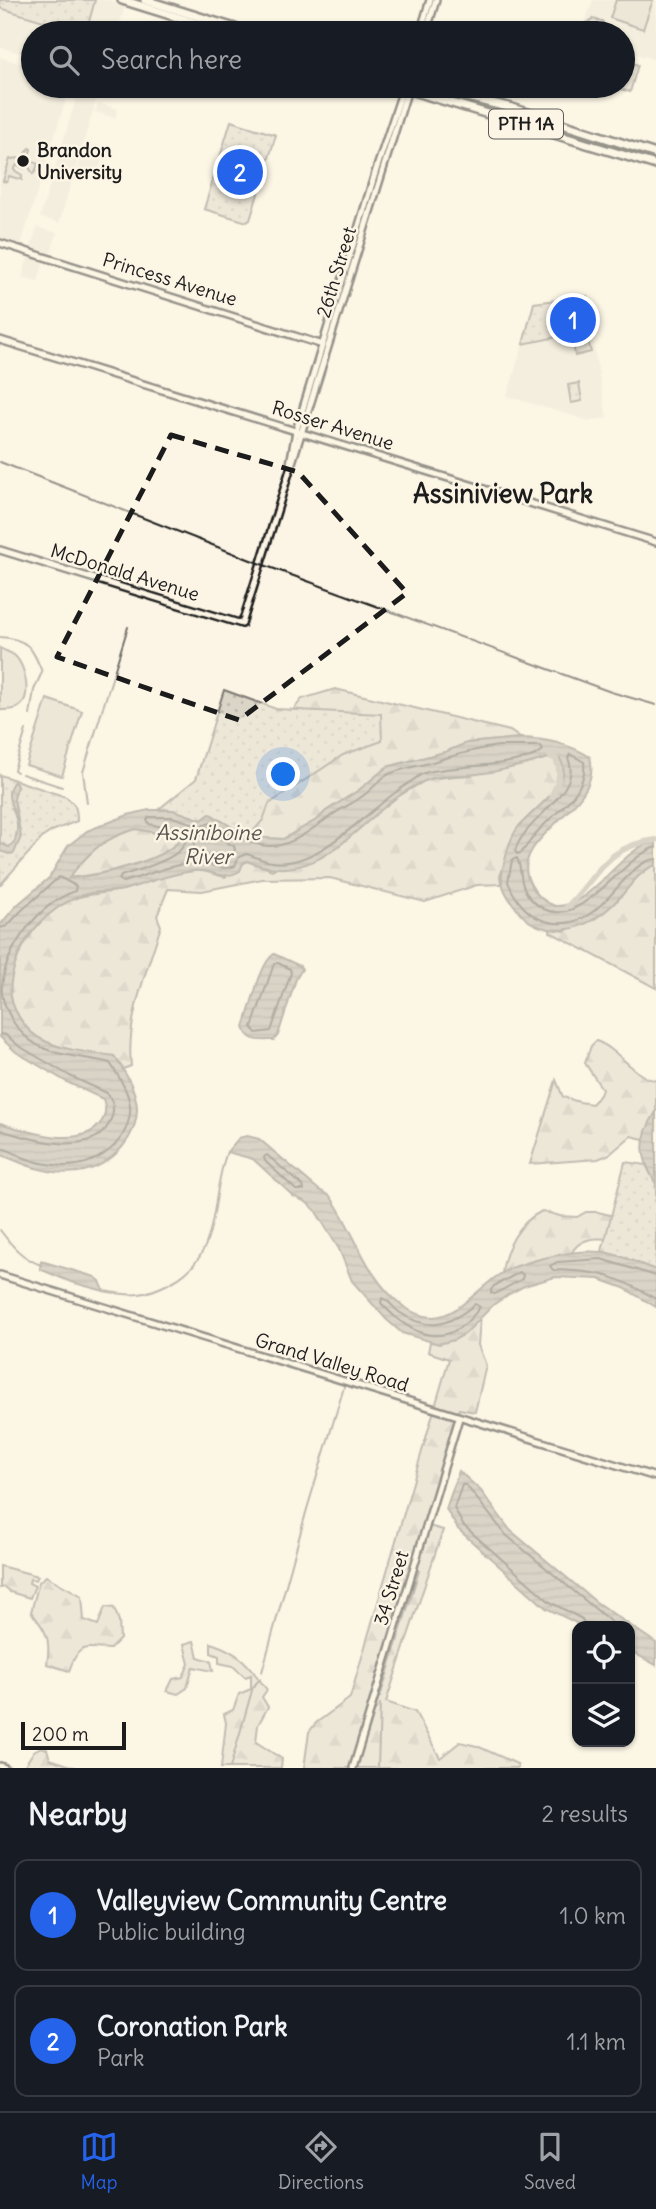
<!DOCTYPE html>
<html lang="en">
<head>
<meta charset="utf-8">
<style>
  :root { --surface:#171b24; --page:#20242c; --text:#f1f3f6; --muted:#9ea1a6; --line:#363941; --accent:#2563eb }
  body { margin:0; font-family:Delius,sans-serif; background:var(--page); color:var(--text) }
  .controls { position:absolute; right:21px; bottom:21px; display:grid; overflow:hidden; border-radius:14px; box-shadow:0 2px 5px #0004 }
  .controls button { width:63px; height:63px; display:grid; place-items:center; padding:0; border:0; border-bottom:2px solid var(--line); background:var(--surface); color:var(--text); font:35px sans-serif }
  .scale { position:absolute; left:21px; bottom:18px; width:105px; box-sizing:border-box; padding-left:7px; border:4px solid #1c1c1c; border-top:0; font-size:19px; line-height:24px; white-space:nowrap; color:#1c1c1c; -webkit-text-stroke:5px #fcf5e5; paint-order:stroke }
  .you { position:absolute; left:284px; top:775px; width:24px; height:24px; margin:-18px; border:5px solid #fff; border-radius:50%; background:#1a73e8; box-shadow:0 0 0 10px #1a73e833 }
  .badge { display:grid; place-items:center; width:46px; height:46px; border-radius:50%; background:var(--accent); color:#fff; font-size:23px; font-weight:700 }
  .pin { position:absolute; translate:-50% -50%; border:4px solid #fff; box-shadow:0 2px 7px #0006 }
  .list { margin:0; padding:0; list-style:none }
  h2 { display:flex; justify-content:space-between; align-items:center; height:91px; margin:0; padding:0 28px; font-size:30px }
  h2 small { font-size:23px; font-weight:400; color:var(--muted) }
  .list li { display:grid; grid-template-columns:46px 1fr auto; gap:21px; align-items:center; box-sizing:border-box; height:112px; margin:0 14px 14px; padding:0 14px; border:2px solid var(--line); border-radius:14px }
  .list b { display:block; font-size:26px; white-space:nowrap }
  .list p { margin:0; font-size:23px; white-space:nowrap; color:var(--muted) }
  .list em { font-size:23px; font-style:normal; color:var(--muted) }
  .icon { flex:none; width:38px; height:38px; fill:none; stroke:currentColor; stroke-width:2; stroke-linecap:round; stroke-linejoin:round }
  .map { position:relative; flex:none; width:656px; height:1768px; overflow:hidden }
  .search { position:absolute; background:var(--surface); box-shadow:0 2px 5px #0004; left:21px; right:21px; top:21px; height:77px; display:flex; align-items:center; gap:18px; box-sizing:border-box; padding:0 24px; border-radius:38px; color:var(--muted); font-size:26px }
  .sheet { height:343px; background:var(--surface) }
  nav { display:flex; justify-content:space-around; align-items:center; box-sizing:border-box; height:98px; border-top:2px solid var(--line); background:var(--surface); font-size:19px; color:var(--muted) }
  nav a { display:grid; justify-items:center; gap:4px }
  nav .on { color:var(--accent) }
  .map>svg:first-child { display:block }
  .built { fill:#ebe5d6 }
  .green { fill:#dbd5c8; stroke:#7c7872; stroke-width:2 }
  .forest { fill:url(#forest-firs); stroke:#7c7872; stroke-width:2 }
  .park { fill:url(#park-dots); stroke:#7c7872; stroke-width:2 }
  .water { fill:url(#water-rules); stroke:#75726c; stroke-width:2; fill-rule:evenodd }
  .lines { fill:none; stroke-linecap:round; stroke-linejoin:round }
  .shore { stroke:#575551; stroke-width:2 }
  .stream { stroke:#75726c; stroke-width:2 }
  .river { stroke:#b0aba1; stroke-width:6 }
  .secondary-casing { stroke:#1c1c1c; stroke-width:10 }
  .primary-casing { stroke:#1c1c1c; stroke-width:12 }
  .secondary { stroke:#fcf5e5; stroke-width:5 }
  .primary { stroke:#fcf5e5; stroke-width:7 }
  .rail { stroke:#1c1c1c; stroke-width:2 }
  .marked { fill:none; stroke:#1c1c1c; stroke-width:5; stroke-dasharray:14 9; stroke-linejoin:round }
  .poi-dot { fill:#1c1c1c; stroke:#fcf5e5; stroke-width:2.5 }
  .labels { text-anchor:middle; stroke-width:5; stroke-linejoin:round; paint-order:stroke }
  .shield { fill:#fcf5e5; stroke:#5f5d58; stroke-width:2 }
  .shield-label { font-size:18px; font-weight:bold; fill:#1c1c1c }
  .poi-label { font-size:19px; font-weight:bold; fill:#1c1c1c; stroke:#fcf5e5; text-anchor:start }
  .street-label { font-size:19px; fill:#1c1c1c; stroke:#fcf5e5 }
  .water-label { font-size:21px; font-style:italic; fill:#575551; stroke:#fcf5e5 }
  .district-label { font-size:26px; font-weight:bold; fill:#1c1c1c; stroke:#fcf5e5 }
</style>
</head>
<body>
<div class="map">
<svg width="656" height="1768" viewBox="0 0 656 1768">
  <defs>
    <pattern id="forest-firs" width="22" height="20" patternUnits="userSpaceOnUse" patternTransform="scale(1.75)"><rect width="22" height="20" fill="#dbd5c8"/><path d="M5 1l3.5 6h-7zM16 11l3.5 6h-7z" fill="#bbb6ab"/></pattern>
    <pattern id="park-dots" width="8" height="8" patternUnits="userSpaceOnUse" patternTransform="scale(1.75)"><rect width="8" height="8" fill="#dbd5c8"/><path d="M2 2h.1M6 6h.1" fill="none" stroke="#bbb6ab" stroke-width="1.8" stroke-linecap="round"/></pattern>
    <pattern id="water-rules" width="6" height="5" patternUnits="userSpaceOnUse" patternTransform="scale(1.75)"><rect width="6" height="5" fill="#b0aba1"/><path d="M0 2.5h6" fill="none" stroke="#8e8a82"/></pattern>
  </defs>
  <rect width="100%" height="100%" fill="#fcf5e5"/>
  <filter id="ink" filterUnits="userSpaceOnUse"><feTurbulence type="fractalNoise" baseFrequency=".0143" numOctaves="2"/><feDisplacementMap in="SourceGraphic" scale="14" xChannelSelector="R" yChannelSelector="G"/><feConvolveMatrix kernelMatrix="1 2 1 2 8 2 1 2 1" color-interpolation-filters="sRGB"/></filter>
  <g filter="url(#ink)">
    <g class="built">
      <polygon points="0,0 108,0 125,5 117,33 33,33 33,57 0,47"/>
      <polygon points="593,0 656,0 656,60 623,50 623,33 581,33"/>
      <polygon points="0,57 33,67 33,86 70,86 21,244 0,237"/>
      <polygon points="80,86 100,88 59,223 40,217"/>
      <polygon points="98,103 118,109 115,118 95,112"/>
      <polygon points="86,143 105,149 98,175 78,169"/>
      <polygon points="37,227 57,233 51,253 31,247"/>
      <polygon points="28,257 44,261 38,281 22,277"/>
      <polygon points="591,332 607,418 589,421 507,396 523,344"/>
    </g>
    <g class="green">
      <polygon points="616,0 653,0 643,29 610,18"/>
      <polygon points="592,19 602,21 605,27 605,33 584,33 586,24"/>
      <polygon points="623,60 638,65 630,92 610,86 623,86"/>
      <polygon points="29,148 31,149 28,160 38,164 35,172 33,174 28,165 24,168 17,165 14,170 22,175 22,180 9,176 7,182 3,181 10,159 22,158"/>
      <path d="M0,648C5,651 12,653 15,656C26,666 33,700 17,708C13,710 5,710 0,710Z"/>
      <polygon points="47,699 82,711 62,776 26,765"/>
    </g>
    <g class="forest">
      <polygon points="335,689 510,731 520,738 467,743 445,752 387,767 359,790 326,811 318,819 283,839 264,838 237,830 330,715 294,709 302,699"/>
      <path d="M548,758L560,759C578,784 527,811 518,829C510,844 506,861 500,876L501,884L477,885L425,902L330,878L262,879L202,891L168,889L157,916L161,926C147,971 126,1018 131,1066L123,1069L114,1056C89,1053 64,1051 41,1039C26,1032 7,1004 9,986C13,959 32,926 55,909C79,891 99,896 126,889C147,883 177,870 198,870C207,871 216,875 225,877L247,861L272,870L428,779L473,774Z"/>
      <path d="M136,829L179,837L180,840C161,863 97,875 68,878C92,851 100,839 136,829Z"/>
      <polygon points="656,865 656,988 550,932 550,929 565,931 618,900 635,879 650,867"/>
      <path d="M596,1041C618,1048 637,1080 656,1080V1112L644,1139L631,1136L610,1154L598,1159L530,1164L556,1080L563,1097L579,1102L592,1104L600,1095L602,1089L585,1063L591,1046Z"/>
      <path d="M542,1211L560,1216L577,1217L586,1212H598L630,1220L632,1243C612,1239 582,1231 571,1254C547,1256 523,1262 502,1273C505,1248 519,1222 542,1211Z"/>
      <path d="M480,1319L478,1345L486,1365L475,1412L459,1409L454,1424L425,1525L443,1530L386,1702L415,1712L440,1758L460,1742L477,1746L517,1764L518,1768H304L309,1732L316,1723L350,1698L449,1359L428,1352L430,1342C450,1345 467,1332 480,1319Z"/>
      <polygon points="0,1566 38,1576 36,1580 30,1579 29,1583 35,1586 30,1598 10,1592 4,1587 0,1588"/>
      <path d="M46,1576L82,1596L84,1620L98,1625L105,1607L114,1608L119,1621L120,1639L110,1649C83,1648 79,1643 69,1671L47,1664C51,1639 47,1631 31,1612L39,1582Z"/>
      <polygon points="194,1641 198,1657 211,1661 213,1671 193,1667 187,1688 178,1694 167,1691 173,1679 183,1677 189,1664 184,1644"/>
      <path d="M211,1643C241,1653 249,1665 267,1690L262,1697L268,1707L258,1725L256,1742L282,1759L281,1768H221L226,1723L224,1714L233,1710L239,1694L251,1689V1675L245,1677L233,1666L219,1663V1656L211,1653Z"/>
      <polygon points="41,1747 47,1749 50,1759 77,1768 23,1768 34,1751"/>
    </g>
    <g class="park">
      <polygon points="0,0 95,0 87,29 80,32 0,8"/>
      <polygon points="231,121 276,135 250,220 247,222 204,209"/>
      <polygon points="587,296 593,330 580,333 582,339 587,337 591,352 575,356 572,334 523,344 534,303"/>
      <polygon points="579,383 582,401 571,403 568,385"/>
      <polygon points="224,690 276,709 381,714 382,741 343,755 269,804 263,820 251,834 237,830 210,814 202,820 173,810 159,809 196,779"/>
      <path d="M0,775L66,797C76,804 77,809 77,821L52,831L43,837L0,885Z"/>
      <polygon points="625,1162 646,1165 656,1184 656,1270 602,1251"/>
    </g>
    <g class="water">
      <path d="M520,738C546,739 568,743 590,757C605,811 503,837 531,885C536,895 544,902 555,906C592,908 619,849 656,840V865C641,869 631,885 621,896C601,919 572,937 541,927C528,923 521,915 513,904C501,888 499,879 505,860C508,848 511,836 519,826C532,811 576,782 560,759L548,758C523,766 496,772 470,775C457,776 439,775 427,780C363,806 327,894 247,861L243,863L240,871C221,882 212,869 194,871C169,874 147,883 123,890C112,892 101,891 91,893C58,900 26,930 16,962C7,988 8,1004 26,1027C45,1051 86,1051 114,1056C123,1069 133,1084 136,1100C143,1134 111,1168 78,1172C50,1176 25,1165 0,1154V1123C25,1131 79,1149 99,1125C106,1117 107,1109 103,1099L67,1082L16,1052L0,1037V925L16,906L49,878L68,846L87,831L128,815L149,810H173L202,820L210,814L237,830L264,838L283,839L318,819L326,811L359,790L387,767L445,752L467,743ZM136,829L178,837L180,840C161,862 98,876 69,878C89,851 104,838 136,829Z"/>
      <path d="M14,781L17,785L14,799L21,837L14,853L9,854L0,851V843L9,847L15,841C16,835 18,829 17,824C15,808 2,796 14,781Z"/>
      <path d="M274,954L300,966L302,969L296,979L278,1035L274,1040C261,1040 248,1043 244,1027C250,1011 260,962 274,954Z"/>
      <path d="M656,1112V1184C640,1157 638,1139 656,1112Z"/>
      <path d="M247,1136L259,1139L319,1190L330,1196C356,1232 365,1278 403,1306C452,1342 475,1279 517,1266C543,1258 573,1249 601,1252C618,1253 639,1264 656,1270V1307L624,1288L599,1279L555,1277L524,1286L509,1294L493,1305L465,1334L454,1340L439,1344L402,1333L386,1319L352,1281L339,1249L315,1210L306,1202L293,1196L253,1159L227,1152L239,1138Z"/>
      <polygon points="41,1261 95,1277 100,1281 104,1291 71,1282 40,1269"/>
      <polygon points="459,1471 481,1491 510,1530 596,1602 656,1643 656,1665 630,1651 630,1626 582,1626 546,1608 458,1529 446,1509"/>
    </g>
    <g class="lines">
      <g class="shore">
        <path d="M499,746H540L543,750C525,767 453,765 428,772C421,773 415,779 409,783C371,806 319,870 272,862C263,861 255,856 246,854L238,858L235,866C221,872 212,863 197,863C173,863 146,876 123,882L119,880L121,876C137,870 199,855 183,831L149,824L147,820L149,817H172L201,826L211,823C270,856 279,854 332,815C342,808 354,803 364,795C373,789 379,779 389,774C399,769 414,767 425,764C450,757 473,749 499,746Z"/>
        <path d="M570,754L584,762C588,793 556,811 538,831C532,838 527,846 521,853L517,854L515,851C523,820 584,792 568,758Z"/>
        <polygon points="210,833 234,846 235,850 227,859 193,853 196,836"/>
        <path d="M656,847C617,859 573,946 530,898C518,884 523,871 517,858L512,860L508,882C515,900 529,918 549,922C603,934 621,862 656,859"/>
        <path d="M0,928L7,926L21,911L59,877L76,886L75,891C38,905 6,947 2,986C0,1001 13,1025 24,1035C47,1058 81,1055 110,1063C119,1077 132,1096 130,1113C126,1146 94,1167 63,1166C51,1165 37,1163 25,1158C17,1155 9,1149 0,1148"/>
        <polygon points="278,963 290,969 291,973 271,1031 256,1033 252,1027 274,964"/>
        <path d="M0,1034L6,1035L19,1046L70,1076L107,1093C113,1100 115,1110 111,1119C97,1160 29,1139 0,1130"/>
        <polygon points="267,1155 303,1186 304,1190 296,1190 265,1161 264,1157"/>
        <polygon points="520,1272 523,1275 522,1279 495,1294 491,1293 491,1290 494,1286"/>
        <path d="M656,1276L601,1259L557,1262L550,1266L553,1270C600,1271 615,1275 656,1299"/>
        <path d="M382,1298C389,1300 392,1307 399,1312C429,1333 450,1325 475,1304L480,1307C448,1352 413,1338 381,1303Z"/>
        <polyline points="585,1626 582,1619 550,1602 463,1525 454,1508 462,1485 466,1485 506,1535 616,1626"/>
      </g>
      <g class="stream">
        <path d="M0,637C28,639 32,647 42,672L34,690L30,715"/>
        <polyline points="17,772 14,770 26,730"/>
        <polyline points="22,774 62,787"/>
        <polyline points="87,803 83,772 128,627"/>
        <path d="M0,1230C12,1246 22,1258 41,1265"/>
        <path d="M104,1291C134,1297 145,1296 172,1282C223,1255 209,1198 227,1152"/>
        <polyline points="262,1672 307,1509 344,1387"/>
        <polyline points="380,1697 419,1571"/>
        <polyline points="230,1768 253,1687 260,1679"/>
        <polyline points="378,1768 380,1704"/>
      </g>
      <g class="river">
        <path d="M550,756L556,759C562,772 559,782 552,795"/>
        <path d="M566,908C599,875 605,846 656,840"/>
      </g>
      <defs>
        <g id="secondary">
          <polyline points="420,33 430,0"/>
          <polyline points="426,33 436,0"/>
          <polyline points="0,243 323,345"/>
          <polyline points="0,340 656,542"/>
          <polyline points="290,464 296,431 376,170 404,86"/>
          <polyline points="0,550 242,624 409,86"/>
          <polyline points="0,1275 656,1477"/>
          <polyline points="0,1766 5,1768"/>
          <polyline points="353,1768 459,1418"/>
        </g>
        <g id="primary">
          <polyline points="122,0 228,33"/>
          <polyline points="145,0 251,33"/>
          <polyline points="396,86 656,165"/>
          <polyline points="422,86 512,108 656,154"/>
        </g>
      </defs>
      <use href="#secondary" class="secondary-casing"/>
      <use href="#primary" class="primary-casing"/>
      <use href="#secondary" class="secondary"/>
      <use href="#primary" class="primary"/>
      <polyline class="rail" points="0,462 261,564 611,692 656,705"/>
    </g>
  </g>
  <path d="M0 0H656V1768H0ZM171,435L298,472L407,593L239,720L57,657Z" fill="#fcf5e5" fill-opacity=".55" fill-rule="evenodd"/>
  <path class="marked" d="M171,435L298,472L407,593L239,720L57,657Z"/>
  <circle class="poi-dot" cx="23" cy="161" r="7"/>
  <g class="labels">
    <rect class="shield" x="489" y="109.5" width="74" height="29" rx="5"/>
    <g class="shield-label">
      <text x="526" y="130">PTH 1A</text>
    </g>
    <g class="poi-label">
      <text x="37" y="157">Brandon<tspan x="37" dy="22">University</tspan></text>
    </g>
    <g class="street-label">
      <text transform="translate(336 272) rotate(-73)" y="7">26th Street</text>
      <text transform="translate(170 279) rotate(17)" y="7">Princess Avenue</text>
      <text transform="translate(333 425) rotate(17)" y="7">Rosser Avenue</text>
      <text transform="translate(125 572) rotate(17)" y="7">McDonald Avenue</text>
      <text transform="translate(332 1362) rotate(17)" y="7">Grand Valley Road</text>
      <text transform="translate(391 1588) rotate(-73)" y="7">34 Street</text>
    </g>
    <g class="water-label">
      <text x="208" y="840">Assiniboine<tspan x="208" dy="24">River</tspan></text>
    </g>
    <g class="district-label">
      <text x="503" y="503">Assiniview Park</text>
    </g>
  </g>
</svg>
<div class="controls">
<button><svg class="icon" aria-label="locate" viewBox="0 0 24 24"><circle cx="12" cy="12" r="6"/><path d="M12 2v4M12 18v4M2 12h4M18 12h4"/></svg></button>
<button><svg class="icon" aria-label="layers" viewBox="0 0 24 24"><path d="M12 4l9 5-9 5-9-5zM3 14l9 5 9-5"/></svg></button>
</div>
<div class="scale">200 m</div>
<div class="you"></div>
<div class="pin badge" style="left:573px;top:320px">1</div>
<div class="pin badge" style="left:240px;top:172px">2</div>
<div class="search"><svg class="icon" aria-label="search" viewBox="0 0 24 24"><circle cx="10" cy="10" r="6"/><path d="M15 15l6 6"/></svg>Search here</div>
</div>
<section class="sheet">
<h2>Nearby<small>2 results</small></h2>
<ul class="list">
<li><span class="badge">1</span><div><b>Valleyview Community Centre</b><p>Public building</p></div><em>1.0 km</em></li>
<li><span class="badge">2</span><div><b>Coronation Park</b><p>Park</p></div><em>1.1 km</em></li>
</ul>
</section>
<nav>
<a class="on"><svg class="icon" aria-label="map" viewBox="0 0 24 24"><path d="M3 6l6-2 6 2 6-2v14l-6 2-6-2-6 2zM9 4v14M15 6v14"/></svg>Map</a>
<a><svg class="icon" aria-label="directions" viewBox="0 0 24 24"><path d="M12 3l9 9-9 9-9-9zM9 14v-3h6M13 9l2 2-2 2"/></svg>Directions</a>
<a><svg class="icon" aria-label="saved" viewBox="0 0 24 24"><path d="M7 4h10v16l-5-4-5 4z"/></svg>Saved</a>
</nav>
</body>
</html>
